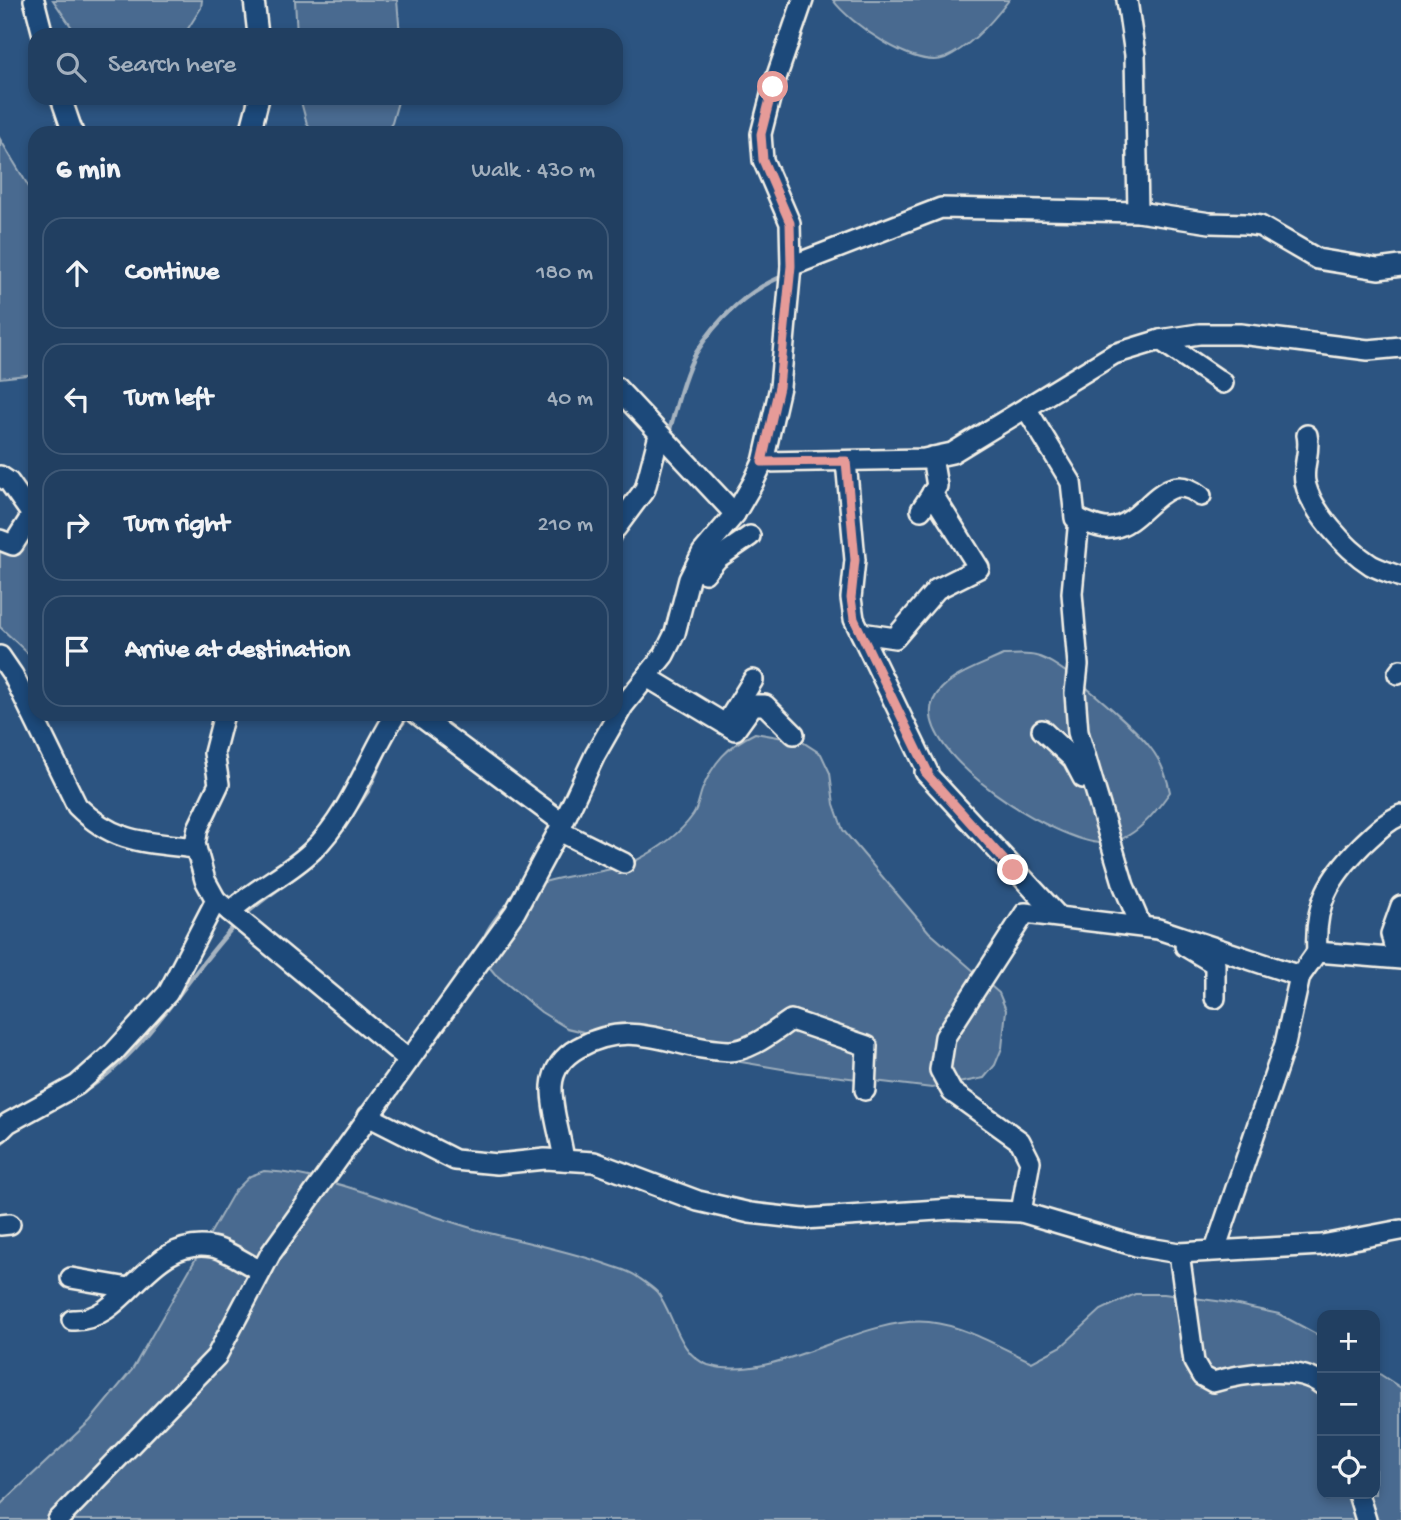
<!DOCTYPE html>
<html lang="en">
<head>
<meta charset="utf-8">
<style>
  :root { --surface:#213f61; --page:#294667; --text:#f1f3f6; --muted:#a2afbd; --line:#3e5876 }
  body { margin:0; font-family:"Gochi Hand",sans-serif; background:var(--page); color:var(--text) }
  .controls { position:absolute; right:21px; bottom:21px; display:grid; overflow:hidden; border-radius:14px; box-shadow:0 4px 10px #0003 }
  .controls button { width:63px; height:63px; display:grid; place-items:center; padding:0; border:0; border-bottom:2px solid var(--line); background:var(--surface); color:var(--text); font:35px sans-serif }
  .stop { position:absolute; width:21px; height:21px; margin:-16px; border:5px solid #e69b98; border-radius:50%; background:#fff }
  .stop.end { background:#e69b98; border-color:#fff; box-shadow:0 2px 7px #0008 }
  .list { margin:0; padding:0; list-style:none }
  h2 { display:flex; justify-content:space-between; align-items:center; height:91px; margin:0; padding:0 28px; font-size:30px }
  h2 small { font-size:23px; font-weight:400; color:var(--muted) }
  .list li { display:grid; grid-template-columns:46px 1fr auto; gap:21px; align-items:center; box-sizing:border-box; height:112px; margin:0 14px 14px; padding:0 14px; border:2px solid var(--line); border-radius:21px }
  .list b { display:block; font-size:26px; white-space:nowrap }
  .list em { font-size:23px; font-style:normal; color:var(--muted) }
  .icon { flex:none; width:38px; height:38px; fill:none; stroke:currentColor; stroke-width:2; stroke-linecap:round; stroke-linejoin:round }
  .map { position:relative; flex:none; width:1401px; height:1520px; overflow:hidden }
  .search { position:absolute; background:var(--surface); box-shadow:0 4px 10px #0003; left:28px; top:28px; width:595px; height:77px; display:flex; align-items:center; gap:18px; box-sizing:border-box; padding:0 24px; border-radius:21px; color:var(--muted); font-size:26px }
  .panel { position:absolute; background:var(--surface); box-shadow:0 4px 10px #0003; left:28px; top:126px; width:595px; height:595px; border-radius:21px }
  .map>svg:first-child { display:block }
  .green { fill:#496b90; stroke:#9eaebc; stroke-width:2 }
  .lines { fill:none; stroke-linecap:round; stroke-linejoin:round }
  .stream { stroke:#a7b4c0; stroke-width:4.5 }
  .minor-casing { stroke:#f4f1e8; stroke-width:24 }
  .minor { stroke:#1f4a7a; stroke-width:19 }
  .route { stroke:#e69b98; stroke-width:9 }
</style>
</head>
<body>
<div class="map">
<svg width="1401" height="1520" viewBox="0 0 1401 1520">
  <rect width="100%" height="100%" fill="#2c5481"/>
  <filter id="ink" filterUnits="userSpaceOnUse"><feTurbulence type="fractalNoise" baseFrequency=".0143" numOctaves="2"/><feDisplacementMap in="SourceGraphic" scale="14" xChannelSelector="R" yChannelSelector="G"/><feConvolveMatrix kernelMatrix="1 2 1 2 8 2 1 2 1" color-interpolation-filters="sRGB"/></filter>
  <g filter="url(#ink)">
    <g class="green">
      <polygon points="53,0 202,0 201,8 184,35 77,35"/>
      <polygon points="295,0 397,0 400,35 297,35"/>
      <path d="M833,0H1009C993,21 970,47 945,58C916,70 849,23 833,0Z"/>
      <polygon points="300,98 399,98 392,123 385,133 314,133 307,124"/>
      <polygon points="0,139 35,197 35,374 0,378"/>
      <polygon points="35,516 35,660 0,627 0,547"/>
      <path d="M1003,655C1014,655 1026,653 1036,656C1059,660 1135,727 1150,747C1160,760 1167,776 1170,792C1155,813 1134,841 1105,843C1061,846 911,753 933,701C944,676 981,666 1003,655Z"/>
      <path d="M755,733L801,741L821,754L830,773L834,804L843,830L929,932L999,993L1006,1010L1002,1048L995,1065L984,1078L932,1088L800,1072L634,1044L567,1028L541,1012L495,974L481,957C480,939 487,928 498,914C538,865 585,883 635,861C657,850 679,835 693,815C698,808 699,798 702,790C713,762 728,746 755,733Z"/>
      <path d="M264,1171C337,1174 418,1215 489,1233C529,1243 568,1251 606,1264C616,1268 627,1270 636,1276C643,1281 651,1286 657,1292C674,1313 678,1355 708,1365C773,1385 861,1315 929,1322C966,1326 999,1347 1032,1362L1062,1346L1101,1310L1135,1294H1164L1224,1302L1279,1314L1322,1337V1494H1375V1371L1401,1388V1520H0V1505L90,1421L132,1370L234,1192L250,1176Z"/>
    </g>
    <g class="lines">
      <g class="stream">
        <path d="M668,436C675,412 684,373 696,353C716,320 750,288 786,275"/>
        <polyline points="616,546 624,532"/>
        <polyline points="398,729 410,714"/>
        <polyline points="336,838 368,791 388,746"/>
        <path d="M243,917C270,890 306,875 330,845"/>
        <path d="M65,1102C142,1064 180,983 237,923"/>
        <polyline points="0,1144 7,1137"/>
      </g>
      <defs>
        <g id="minor">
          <polyline points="34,0 43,35"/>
          <polyline points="254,0 258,35"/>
          <polyline points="1127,0 1135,55 1138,212"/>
          <polyline points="61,98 73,133"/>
          <polyline points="250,133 259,98"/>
          <polyline points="791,266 941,208 1138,212 1210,223 1246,224 1260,226 1317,259 1378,269 1401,266"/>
          <polyline points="1160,340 1223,383"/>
          <polyline points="616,387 735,514"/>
          <path d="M1026,408L1071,482L1075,518C1085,521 1100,530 1112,528C1146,523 1164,465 1201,496"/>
          <path d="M1307,435C1311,452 1302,466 1305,482C1311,511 1346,549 1371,565C1380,570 1391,573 1401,577"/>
          <polyline points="846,461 855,560 851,598 854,619 928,772 925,772 1057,915"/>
          <polyline points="763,462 924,459 952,453 1114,354 1160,340 1199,334 1240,334 1368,350 1401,347"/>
          <polyline points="0,476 9,482 35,519"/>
          <polyline points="921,510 937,486 932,457"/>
          <polyline points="1079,519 1072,593 1078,665 1075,693 1078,732 1124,886 1141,926"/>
          <polyline points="616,528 645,489 659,435"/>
          <polyline points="0,540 13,545 32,515"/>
          <polyline points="694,569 705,573 718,558 750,536"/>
          <polyline points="861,633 895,638 937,589 979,568 932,493"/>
          <path d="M0,656L13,675L77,806C115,844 145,842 196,848"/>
          <polyline points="1398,674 1401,670"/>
          <polyline points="647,677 735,730 753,705 765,705 794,734"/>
          <polyline points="224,714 214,753 219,784 198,828 195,844 205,880 216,900 409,1060"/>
          <polyline points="417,714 563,823"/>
          <polyline points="729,719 753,680"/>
          <polyline points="1042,730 1073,759 1083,778"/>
          <polyline points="559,831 624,863"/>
          <path d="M230,912C255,888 287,875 312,851C352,812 367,759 396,714"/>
          <polyline points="1185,946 1215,964 1215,998"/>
          <path d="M1317,952C1314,903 1329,878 1362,845C1375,833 1385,822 1401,815"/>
          <polyline points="1397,958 1391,934 1401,906"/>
          <polyline points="1300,976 1317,952 1401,959"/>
          <polyline points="368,1116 455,1160 497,1164 545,1159 594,1162 698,1201 750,1213 804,1219 952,1209 1021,1212 1136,1246 1179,1253 1322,1245 1401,1230"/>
          <polyline points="0,1131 8,1123 77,1085 113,1053 168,993 216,900"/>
          <path d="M564,1160C561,1137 551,1109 552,1086C553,1069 564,1056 578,1048C635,1016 673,1050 729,1051C751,1051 774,1031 791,1020L867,1046L865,1090"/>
          <polyline points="1021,1212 1030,1161 1020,1141 952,1092 940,1070 945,1037 1025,913 1158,929 1300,976 1285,1044 1215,1250"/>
          <polyline points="0,1225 10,1224"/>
          <path d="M1179,1253L1194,1362L1202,1376L1213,1382C1240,1374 1299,1364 1322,1385"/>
          <polyline points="71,1278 129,1288"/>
          <path d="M72,1320C126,1323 147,1236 212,1247C228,1250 246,1264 261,1271"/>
          <polyline points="1358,1494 1366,1520"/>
          <polyline points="58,1520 216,1357 271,1253 515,912 563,823 595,755 623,706 664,655 675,633 689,579 702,553 735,514 753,483 763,462 780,387 791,266 790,223 763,160 761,134 773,87 803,0"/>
        </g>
      </defs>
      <use href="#minor" class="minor-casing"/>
      <use href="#minor" class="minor"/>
    </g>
  </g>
  <g class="lines" filter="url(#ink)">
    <polyline class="route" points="773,87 761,134 763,160 790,223 791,266 779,387 762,462 846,461 855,560 851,598 854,619 928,772 925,772 1013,870"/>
  </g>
</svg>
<div class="controls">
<button>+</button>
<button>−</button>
<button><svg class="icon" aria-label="locate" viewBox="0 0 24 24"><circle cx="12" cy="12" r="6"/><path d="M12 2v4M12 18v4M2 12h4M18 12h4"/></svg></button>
</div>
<div class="stop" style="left:773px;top:87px"></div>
<div class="stop end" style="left:1013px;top:870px"></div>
<div class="search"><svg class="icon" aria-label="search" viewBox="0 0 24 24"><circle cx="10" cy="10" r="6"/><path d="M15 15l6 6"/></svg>Search here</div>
<section class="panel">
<h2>6 min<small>Walk · 430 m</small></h2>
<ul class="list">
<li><svg class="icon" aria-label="ahead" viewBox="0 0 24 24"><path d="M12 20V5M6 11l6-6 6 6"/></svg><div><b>Continue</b></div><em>180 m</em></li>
<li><svg class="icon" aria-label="left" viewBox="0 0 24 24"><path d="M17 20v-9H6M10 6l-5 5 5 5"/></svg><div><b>Turn left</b></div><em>40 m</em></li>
<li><svg class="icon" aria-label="right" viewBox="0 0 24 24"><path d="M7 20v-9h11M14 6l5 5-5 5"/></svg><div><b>Turn right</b></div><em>210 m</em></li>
<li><svg class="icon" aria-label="arrive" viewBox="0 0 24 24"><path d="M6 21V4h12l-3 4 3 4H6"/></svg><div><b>Arrive at destination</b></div></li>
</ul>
</section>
</div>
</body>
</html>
